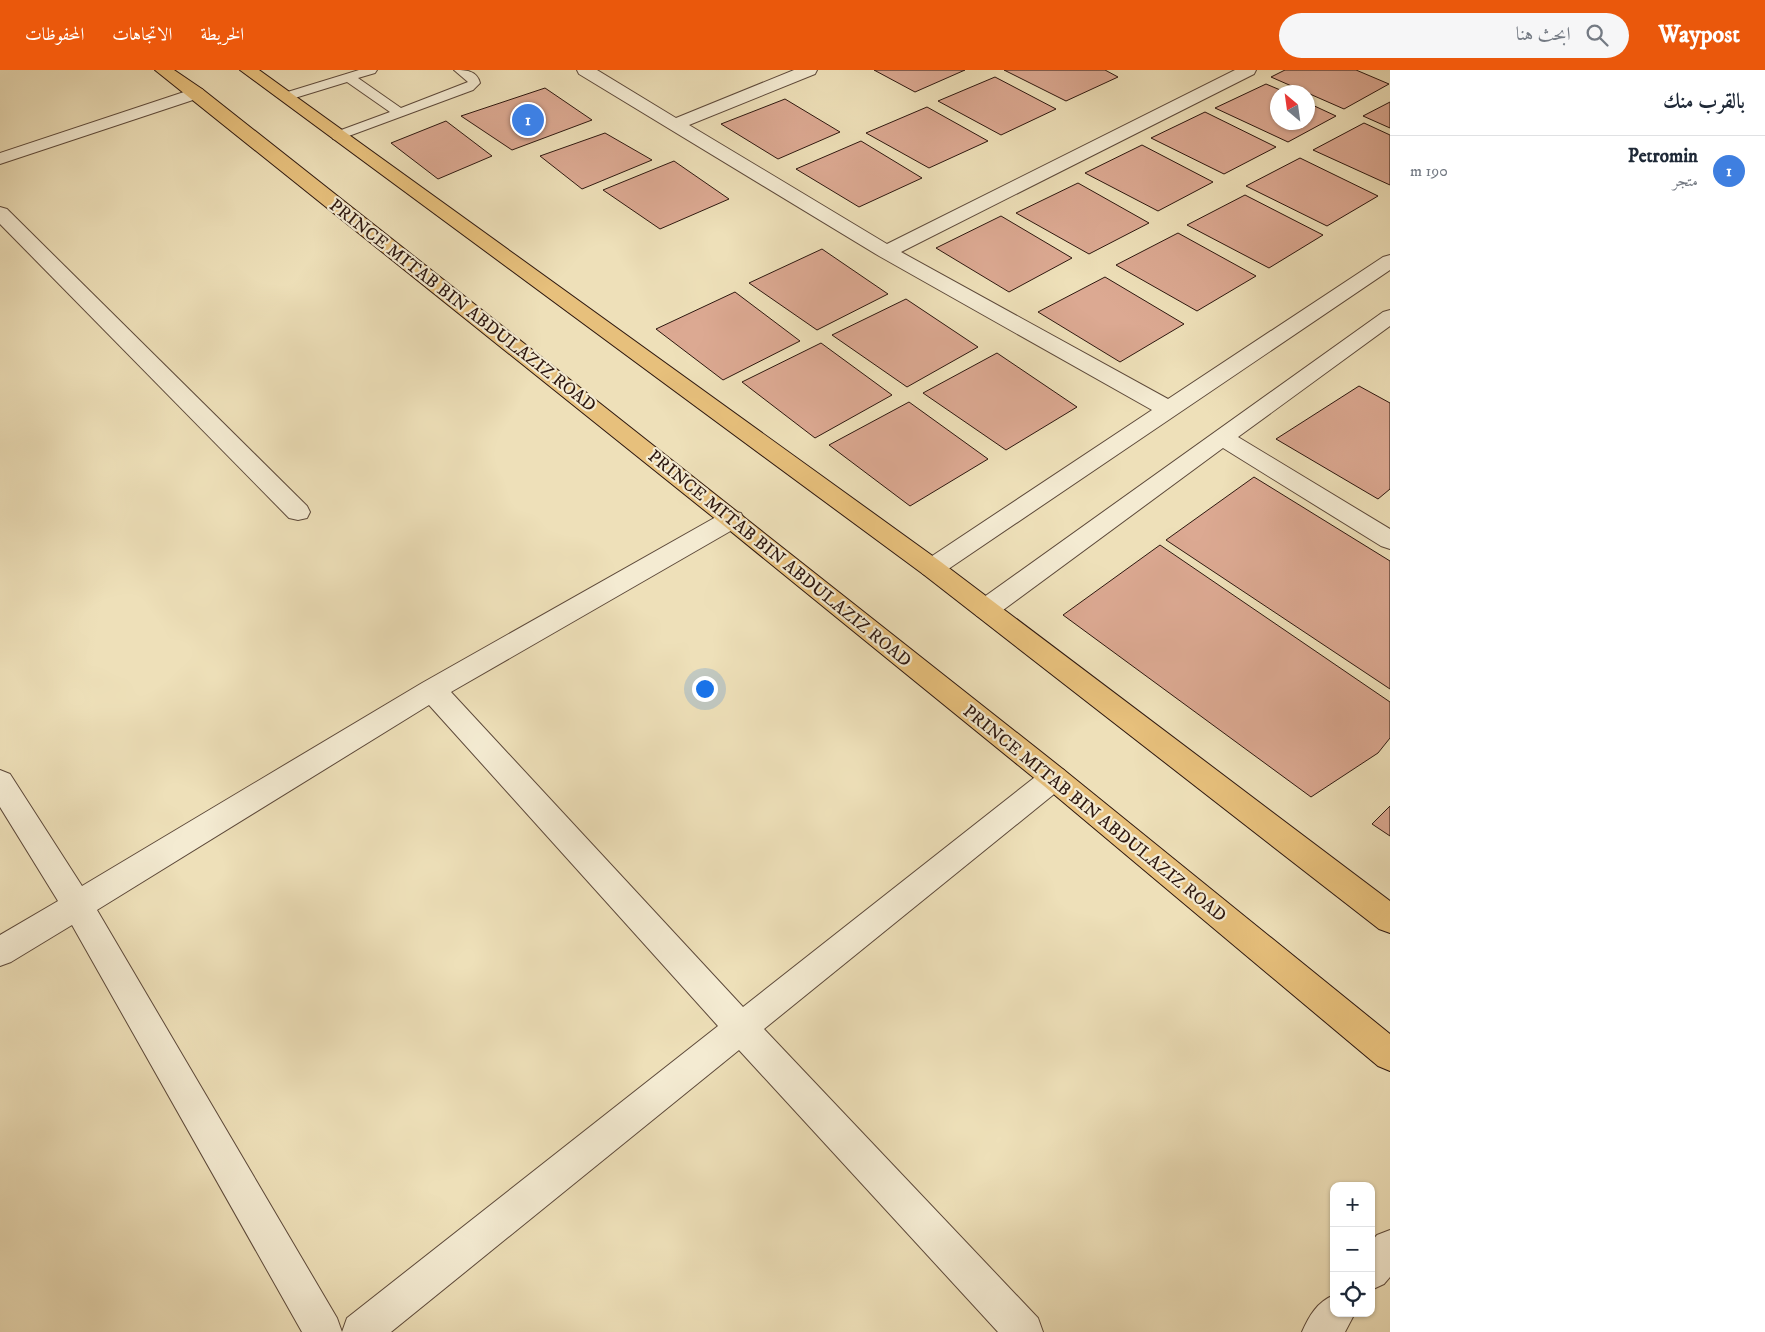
<!DOCTYPE html>
<html lang="ar">
<head>
<meta charset="utf-8">
<style>
  :root { --surface:#fff; --page:#f6f6f7; --text:#1f2937; --muted:#747a83; --line:#e0e1e3; --accent:#ea580c }
  body { margin:0; font-family:"IM FELL DW Pica",Amiri,serif; background:var(--page); color:var(--text); direction:rtl }
  .controls { position:absolute; right:15px; bottom:15px; display:grid; overflow:hidden; border-radius:10px; box-shadow:0 1px 4px #0004 }
  .controls button { width:45px; height:45px; display:grid; place-items:center; padding:0; border:0; border-bottom:1px solid var(--line); background:var(--surface); color:var(--text); font:25px sans-serif }
  .compass { position:absolute; left:1270px; top:15px; width:45px; height:45px; border-radius:50%; background:var(--surface); box-shadow:0 1px 4px #0004; rotate:331deg }
  .you { position:absolute; left:704px; top:618px; width:18px; height:18px; margin:-12px; border:4px solid #fff; border-radius:50%; background:#1a73e8; box-shadow:0 0 0 8px #1a73e833 }
  .badge { display:grid; place-items:center; width:32px; height:32px; border-radius:50%; background:var(--accent); color:#fff; font-size:16px; font-weight:700 }
  .pin { position:absolute; translate:-50% -50%; border:2px solid #fff; box-shadow:0 1px 5px #0006 }
  .list { margin:0; padding:0; list-style:none }
  h2 { display:flex; justify-content:space-between; align-items:center; height:65px; margin:0; padding:0 20px; font-size:21px }
  h2 small { font-size:16px; font-weight:400; color:var(--muted) }
  .list li { display:grid; grid-template-columns:32px 1fr auto; gap:15px; align-items:center; box-sizing:border-box; height:70px; padding:0 20px; border-top:1px solid var(--line) }
  .list b { display:block; font-size:19px; white-space:nowrap }
  .list p { margin:0; font-size:16px; white-space:nowrap; color:var(--muted) }
  .list em { font-size:16px; font-style:normal; color:var(--muted) }
  .icon { flex:none; width:28px; height:28px; fill:none; stroke:currentColor; stroke-width:2; stroke-linecap:round; stroke-linejoin:round }
  .map { position:relative; flex:none; width:1390px; height:1262px; overflow:hidden; direction:ltr }
  header { display:flex; align-items:center; gap:30px; box-sizing:border-box; height:70px; padding:0 25px; background:var(--accent); color:#fff }
  header strong { font-size:24px }
  nav { display:flex; gap:28px; margin-inline-start:auto; font-size:18px }
  .search { width:350px; height:45px; background:var(--page); display:flex; align-items:center; gap:12px; box-sizing:border-box; padding:0 18px; border-radius:28px; color:var(--muted); font-size:19px }
  main { display:flex }
  aside { flex:1; background:var(--surface) }
  .map>svg:first-child { display:block }
  .building { fill:#dca992; stroke:#2d170f }
  .lines { fill:none; stroke-linecap:round; stroke-linejoin:round }
  .service-casing { stroke:#5d493a; stroke-width:2 }
  .minor-casing { stroke:#5d493a; stroke-width:2 }
  .primary-casing { stroke:#2d170f; stroke-width:2 }
  .service { fill:#f4ebd2; fill-rule:evenodd }
  .minor { fill:#f4ebd2; fill-rule:evenodd }
  .primary { fill:#e7c07c; fill-rule:evenodd }
  .labels { text-anchor:middle; stroke-width:4.5; stroke-linejoin:round; paint-order:stroke }
  .street-label { font-size:18px; fill:#2d170f; stroke:#f4ebd2 }
</style>
</head>
<body>
<header>
<strong>Waypost</strong>
<div class="search"><svg class="icon" aria-label="search" viewBox="0 0 24 24"><circle cx="10" cy="10" r="6"/><path d="M15 15l6 6"/></svg>ابحث هنا</div>
<nav><a>الخريطة</a><a>الاتجاهات</a><a>المحفوظات</a></nav>
</header>
<main>
<aside>
<h2>بالقرب منك<small></small></h2>
<ul class="list">
<li><span class="badge" style="background:#3f7fe0">1</span><div><b>Petromin</b><p>متجر</p></div><em>190 m</em></li>
</ul>
</aside>
<div class="map">
<svg width="1390" height="1262" viewBox="0 0 1390 1262">
  <rect width="100%" height="100%" fill="#eee0b9"/>
  <filter id="stains"><feTurbulence type="fractalNoise" baseFrequency=".004" numOctaves="4"/><feColorMatrix values="0 0 0 0 .2 0 0 0 0 .09 0 0 0 0 .02 0 0 0 .5 -.17"/></filter>
  <radialGradient id="worn" r=".72"><stop offset=".6" stop-color="#630" stop-opacity="0"/><stop offset="1" stop-color="#630" stop-opacity=".3"/></radialGradient>
  <g class="building">
    <polygon points="874,0 965,0 915,22"/>
    <polygon points="1004,0 1105,0 1118,7 1066,31"/>
    <polygon points="1285,0 1356,0 1389,14 1344,39 1271,7"/>
    <polygon points="995,7 1056,39 1001,65 938,31"/>
    <polygon points="1266,14 1285,22 1278,22 1278,52 1308,52 1308,33 1336,46 1288,72 1215,38"/>
    <polygon points="545,18 592,50 512,80 461,46"/>
    <polygon points="785,29 840,62 778,89 721,54"/>
    <polygon points="1390,32 1390,58 1363,46"/>
    <polygon points="927,37 988,71 929,98 866,63"/>
    <polygon points="1205,42 1276,77 1224,104 1151,68"/>
    <polygon points="446,51 492,86 438,109 391,73"/>
    <polygon points="1364,53 1390,65 1390,115 1313,80"/>
    <polygon points="605,63 652,90 582,119 540,86"/>
    <polygon points="861,71 922,108 859,137 796,99"/>
    <polygon points="1142,75 1213,112 1158,141 1085,103"/>
    <polygon points="1300,88 1378,126 1327,156 1246,116"/>
    <polygon points="674,91 729,129 660,159 603,120"/>
    <polygon points="1078,113 1149,153 1089,184 1016,143"/>
    <polygon points="1245,125 1323,165 1269,198 1187,155"/>
    <polygon points="1001,146 1072,188 1009,222 936,178"/>
    <polygon points="1178,163 1256,206 1197,241 1116,195"/>
    <polygon points="822,179 888,224 817,260 749,213"/>
    <polygon points="1105,207 1184,254 1120,292 1038,242"/>
    <polygon points="735,222 800,271 723,310 656,259"/>
    <polygon points="906,229 978,277 907,317 832,265"/>
    <polygon points="821,273 892,325 815,368 742,312"/>
    <polygon points="997,283 1077,337 1006,380 923,323"/>
    <polygon points="1359,316 1390,333 1390,419 1378,429 1276,369"/>
    <polygon points="909,332 988,389 910,436 829,375"/>
    <polygon points="1254,407 1390,491 1390,619 1166,470"/>
    <polygon points="1160,475 1390,632 1390,668 1378,683 1311,727 1063,545"/>
    <polygon points="1390,736 1390,766 1372,754"/>
  </g>
  <g class="lines">
    <defs>
      <path id="service" d="M359,0H377L375,3L358,8L401,38L468,12L454,0C465,0 477,0 480,13L473,20L338,70L333,69L332,66L333,63L390,42L347,12L285,31L279,27L281,24Z"/>
      <g id="minor">
        <polygon points="577,0 597,0 676,48 794,0 817,0 815,4 689,55 887,174 1235,0 1256,0 1254,4 901,182 1168,329 1383,187 1390,185 1390,200 941,504 932,507 923,504 919,498 923,492 1152,340 879,186 579,4"/>
        <polygon points="196,18 202,19 205,23 202,27 0,94 0,83"/>
        <polygon points="0,137 7,139 307,436 310,442 307,448 298,450 289,448 0,154"/>
        <polygon points="1390,240 1390,256 1238,367 1390,459 1390,479 1381,476 1223,378 995,546 986,548 977,546 973,539 977,532 1383,242"/>
        <path d="M732,441L741,443L744,449L741,455L451,622L743,937L1044,700L1054,696L1064,700L1068,708L1064,716L764,959L1038,1248L1043,1262H998L739,980L391,1262H302L72,855L11,892L0,896V865L58,831L0,737V700L10,704L82,816L422,613L723,443ZM429,635L718,956L347,1248L342,1262L337,1248L97,840Z"/>
        <polygon points="1390,1160 1390,1207 1384,1214 1371,1220 1371,1172 1377,1165"/>
        <path d="M1334,1225V1243H1355L1345,1262H1302C1309,1246 1317,1232 1334,1225Z"/>
      </g>
      <g id="primary">
        <polygon points="155,0 174,0 202,19 1064,700 1390,964 1390,1001 1378,996 1044,716 723,455"/>
        <polygon points="240,0 259,0 941,492 1390,831 1390,863 1379,859 923,504"/>
      </g>
    </defs>
    <use href="#service" class="service-casing"/>
    <use href="#minor" class="minor-casing"/>
    <use href="#primary" class="primary-casing"/>
    <use href="#service" class="service"/>
    <use href="#minor" class="minor"/>
    <use href="#primary" class="primary"/>
  </g>
  <g class="labels">
    <g class="street-label">
      <text transform="translate(463 235) rotate(38)" y="6">PRINCE MITAB BIN ABDULAZIZ ROAD</text>
      <text transform="translate(780 488) rotate(39)" y="6">PRINCE MITAB BIN ABDULAZIZ ROAD</text>
      <text transform="translate(1095 743) rotate(39)" y="6">PRINCE MITAB BIN ABDULAZIZ ROAD</text>
    </g>
  </g>
  <rect width="100%" height="100%" filter="url(#stains)"/>
  <rect width="100%" height="100%" fill="url(#worn)"/>
</svg>
<div class="controls">
<button>+</button>
<button>−</button>
<button><svg class="icon" aria-label="locate" viewBox="0 0 24 24"><circle cx="12" cy="12" r="6"/><path d="M12 2v4M12 18v4M2 12h4M18 12h4"/></svg></button>
</div>
<svg class="compass" viewBox="-18 -18 36 36"><path d="M0-13l5 13h-10z" fill="#e53935"/><path d="M0 13l5-13h-10z" fill="#747a83"/></svg>
<div class="you"></div>
<div class="pin badge" style="left:528px;top:50px;background:#3f7fe0">1</div>
</div>
</main>
</body>
</html>
